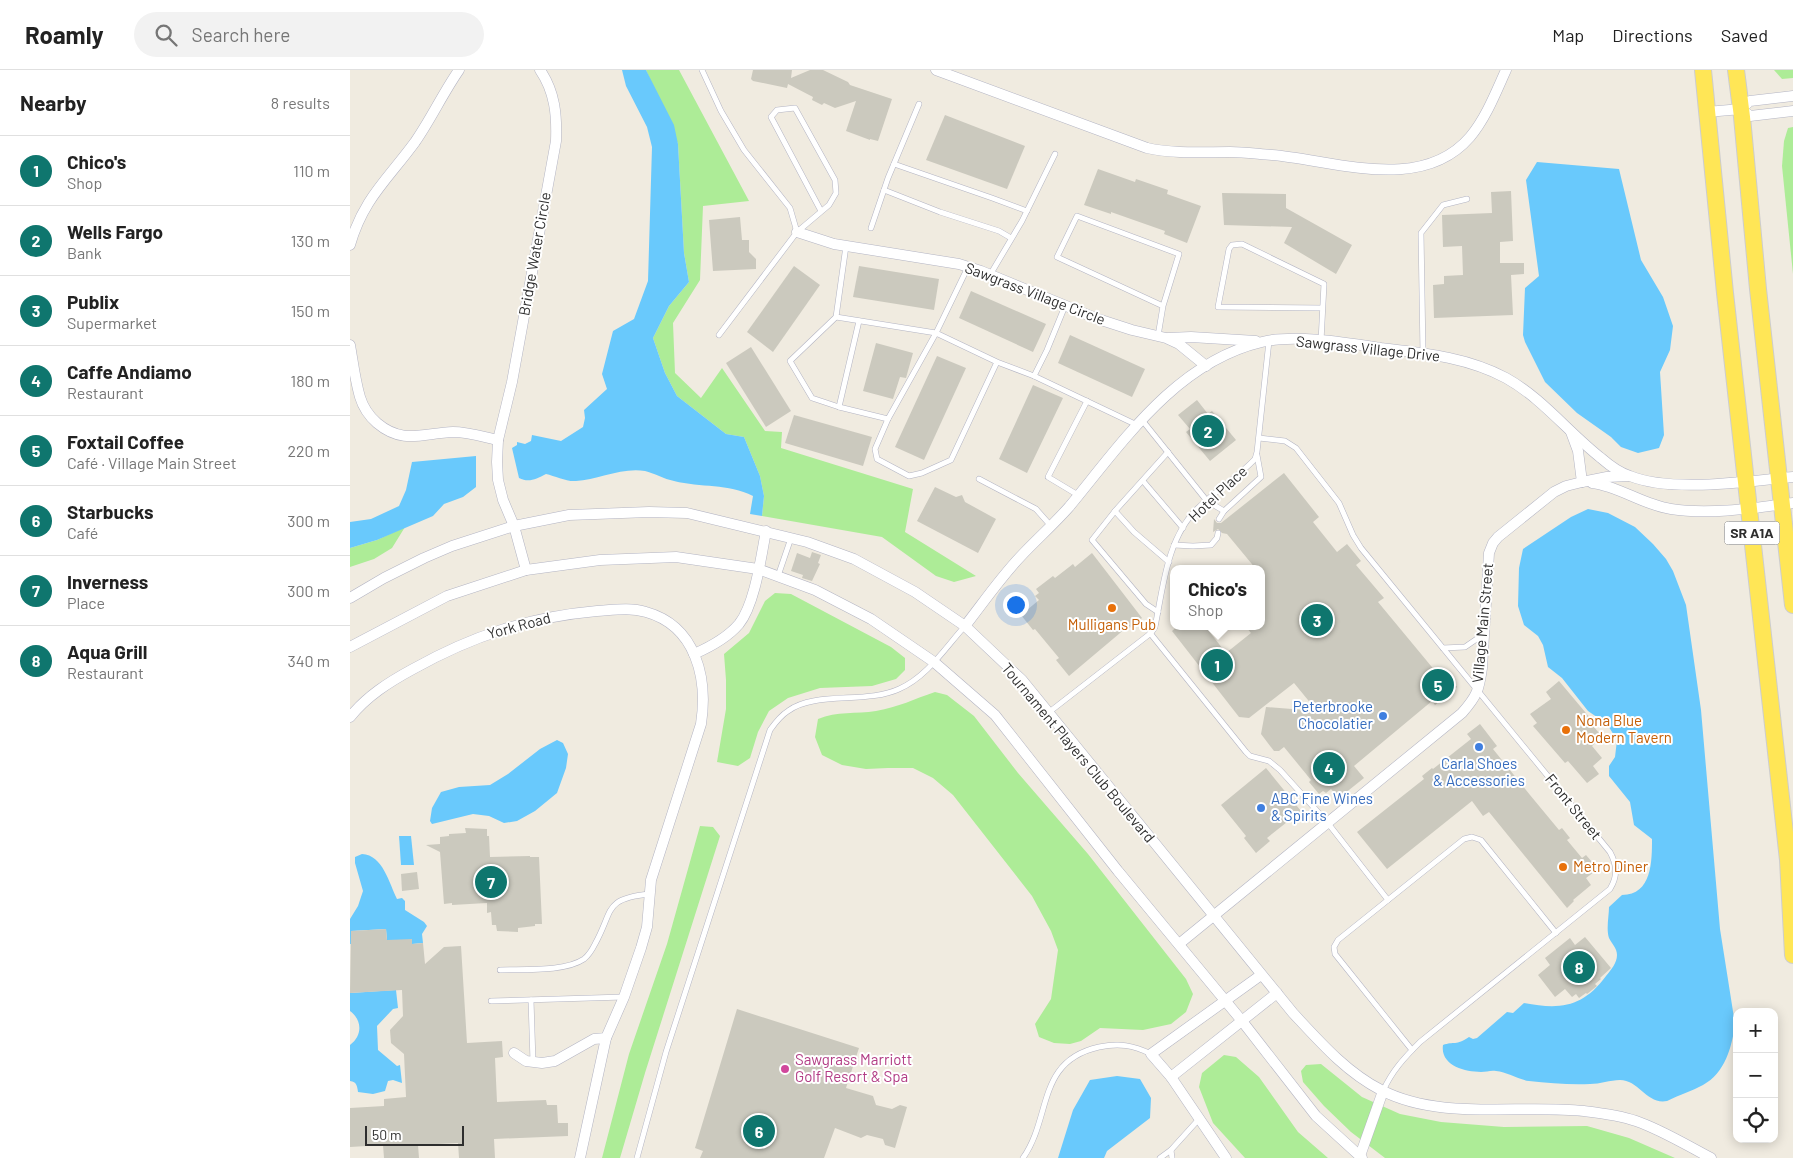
<!DOCTYPE html>
<html lang="en">
<head>
<meta charset="utf-8">
<style>
  :root { --surface:#fff; --page:#f2f2f2; --text:#222; --muted:#767676; --line:#e0e0e0; --accent:#0f766e }
  body { margin:0; font-family:Barlow,sans-serif; background:var(--page); color:var(--text) }
  .controls { position:absolute; right:15px; bottom:15px; display:grid; overflow:hidden; border-radius:10px; box-shadow:0 2px 12px #0003 }
  .controls button { width:45px; height:45px; display:grid; place-items:center; padding:0; border:0; border-bottom:1px solid var(--line); background:var(--surface); color:var(--text); font:25px sans-serif }
  .scale { position:absolute; left:15px; bottom:12px; width:99px; box-sizing:border-box; padding-left:5px; border:2px solid #2e2e2e; border-top:0; font-size:14px; line-height:18px; white-space:nowrap; color:#2e2e2e; -webkit-text-stroke:4px #fff; paint-order:stroke }
  .you { position:absolute; left:665px; top:534px; width:18px; height:18px; margin:-12px; border:4px solid #fff; border-radius:50%; background:#1a73e8; box-shadow:0 0 0 8px #1a73e833 }
  .badge { display:grid; place-items:center; width:32px; height:32px; border-radius:50%; background:var(--accent); color:#fff; font-size:16px; font-weight:700 }
  .pin { position:absolute; translate:-50% -50%; border:2px solid #fff; box-shadow:0 1px 5px #0006 }
  .popup { position:absolute; left:820px; top:495px; width:95px; height:65px; box-sizing:border-box; display:grid; place-content:center; border-radius:10px; background:var(--surface); filter:drop-shadow(0 1px 4px #0005); font-size:16px; white-space:nowrap; color:var(--muted) }
  .popup b { font-size:19px; color:var(--text) }
  .popup::after { content:''; position:absolute; left:50%; top:100%; margin-left:-10px; border:10px solid transparent; border-top-color:var(--surface) }
  .list { margin:0; padding:0; list-style:none }
  h2 { display:flex; justify-content:space-between; align-items:center; height:65px; margin:0; padding:0 20px; font-size:21px }
  h2 small { font-size:16px; font-weight:400; color:var(--muted) }
  .list li { display:grid; grid-template-columns:32px 1fr auto; gap:15px; align-items:center; box-sizing:border-box; height:70px; padding:0 20px; border-top:1px solid var(--line) }
  .list b { display:block; font-size:19px; white-space:nowrap }
  .list p { margin:0; font-size:16px; white-space:nowrap; color:var(--muted) }
  .list em { font-size:16px; font-style:normal; color:var(--muted) }
  .icon { flex:none; width:28px; height:28px; fill:none; stroke:currentColor; stroke-width:2; stroke-linecap:round; stroke-linejoin:round }
  .map { position:relative; flex:none; width:1443px; height:1088px; overflow:hidden }
  header { display:flex; align-items:center; gap:30px; box-sizing:border-box; height:70px; padding:0 25px; background:var(--surface); border-bottom:1px solid var(--line) }
  header strong { font-size:24px }
  nav { display:flex; gap:28px; margin-inline-start:auto; font-size:18px }
  .search { width:350px; height:45px; background:var(--page); display:flex; align-items:center; gap:12px; box-sizing:border-box; padding:0 18px; border-radius:28px; color:var(--muted); font-size:19px }
  main { display:flex }
  aside { flex:1; background:var(--surface) }
  .map>svg:first-child { display:block }
  .green { fill:#adec97 }
  .water { fill:#69c9fc }
  .building { fill:#cbc9be }
  .lines { fill:none; stroke-linecap:round; stroke-linejoin:round }
  .service-casing { stroke:#b3b4c3; stroke-width:6 }
  .minor-casing { stroke:#b3b4c3; stroke-width:11 }
  .primary-casing { stroke:#cdcdcd; stroke-width:18 }
  .service { stroke:#fff; stroke-width:5 }
  .minor { stroke:#fff; stroke-width:10 }
  .primary { stroke:#ffe656; stroke-width:16 }
  .food-dot { fill:#e8710a; stroke:#fff; stroke-width:2 }
  .shop-dot { fill:#3f7fe0; stroke:#fff; stroke-width:2 }
  .hotel-dot { fill:#d1479c; stroke:#fff; stroke-width:2 }
  .labels { text-anchor:middle; stroke-width:4; stroke-linejoin:round; paint-order:stroke }
  .shield { fill:#fff; stroke:#6d6d6d; stroke-width:1 }
  .shield-label { font-size:14px; font-weight:bold; fill:#2e2e2e }
  .street-label { font-size:15px; fill:#2e2e2e; stroke:#fff }
  .food-label { font-size:15px; fill:#c56008; stroke:#fff; text-anchor:start }
  .shop-label { font-size:15px; fill:#366cbe; stroke:#fff; text-anchor:end }
  .hotel-label { font-size:15px; fill:#b23c85; stroke:#fff; text-anchor:start }
</style>
</head>
<body>
<header>
<strong>Roamly</strong>
<div class="search"><svg class="icon" aria-label="search" viewBox="0 0 24 24"><circle cx="10" cy="10" r="6"/><path d="M15 15l6 6"/></svg>Search here</div>
<nav><a>Map</a><a>Directions</a><a>Saved</a></nav>
</header>
<main>
<aside>
<h2>Nearby<small>8 results</small></h2>
<ul class="list">
<li><span class="badge">1</span><div><b>Chico's</b><p>Shop</p></div><em>110 m</em></li>
<li><span class="badge">2</span><div><b>Wells Fargo</b><p>Bank</p></div><em>130 m</em></li>
<li><span class="badge">3</span><div><b>Publix</b><p>Supermarket</p></div><em>150 m</em></li>
<li><span class="badge">4</span><div><b>Caffe Andiamo</b><p>Restaurant</p></div><em>180 m</em></li>
<li><span class="badge">5</span><div><b>Foxtail Coffee</b><p>Café · Village Main Street</p></div><em>220 m</em></li>
<li><span class="badge">6</span><div><b>Starbucks</b><p>Café</p></div><em>300 m</em></li>
<li><span class="badge">7</span><div><b>Inverness</b><p>Place</p></div><em>300 m</em></li>
<li><span class="badge">8</span><div><b>Aqua Grill</b><p>Restaurant</p></div><em>340 m</em></li>
</ul>
</aside>
<div class="map">
<svg width="1443" height="1088" viewBox="0 0 1443 1088">
  <rect width="100%" height="100%" fill="#f0ebe0"/>
  <g class="green">
    <polygon points="296,0 329,0 399,131 353,136 350,210 323,253 325,303 351,328 372,298 415,361 432,362 431,378 563,419 555,462 626,506 604,512 586,506 532,467 412,446 414,426 410,406 394,367 376,364 327,326 315,303 303,268 319,236 339,212 334,183 328,74"/>
    <polygon points="1424,0 1443,0 1443,8 1432,9"/>
    <polygon points="1443,57 1443,204 1432,96 1434,71 1438,58"/>
    <polygon points="55,457 42,478 24,489 0,497 0,478 27,470"/>
    <polygon points="425,523 441,524 541,577 555,588 555,600 546,609 522,616 470,618 438,628 419,641 408,662 400,688 388,696 367,692 376,639 376,610 374,584 399,563 415,531"/>
    <path d="M585,622L597,625L624,646L668,703L738,784L836,909L843,924L836,942L821,954L793,960L750,958L731,971L720,974L704,973L689,967L685,954L701,929L708,880L701,861L682,826L603,725L583,708L563,698H538L516,699L492,695L472,685L465,667L468,649C487,641 506,644 526,641C549,637 564,629 585,622Z"/>
    <polygon points="350,756 363,757 370,766 295,1003 270,1088 252,1088 279,984 317,874"/>
    <polygon points="874,985 886,987 909,1007 948,1062 978,1088 895,1088 863,1053 849,1017 852,1003"/>
    <polygon points="971,994 1012,1027 1050,1044 1091,1052 1154,1057 1237,1056 1279,1068 1325,1088 1035,1088 1001,1062 974,1036 953,1012 951,1001 956,995"/>
  </g>
  <g class="water">
    <path d="M272,0H296L324,55L328,74L334,183L339,212L319,236L303,268L315,303L327,326L376,364L394,367L410,406L414,426L412,446L400,444L403,426C378,413 351,418 324,411C314,409 304,403 295,401C272,397 247,410 226,411C217,412 205,406 196,404C186,409 179,413 169,408L162,378L167,375V372L175,374L181,371L182,365L211,371L233,357L235,348L234,340L257,319L252,304L263,261L284,249L298,211L302,77L297,57L276,16Z"/>
    <polygon points="1187,92 1269,99 1291,190 1313,227 1323,256 1320,280 1310,302 1314,365 1309,378 1288,383 1271,377 1261,367 1227,343 1195,312 1175,272 1173,265 1175,218 1189,206 1176,110"/>
    <polygon points="126,386 126,417 113,427 94,434 83,446 27,470 0,478 0,452 21,449 49,436 56,420 62,392"/>
    <path d="M1238,439L1258,443L1285,457L1303,474L1316,489L1323,501L1336,535L1351,640L1370,859L1385,954C1382,977 1375,1003 1353,1015C1342,1021 1329,1025 1317,1031C1297,1035 1289,1010 1270,1010C1260,1010 1250,1014 1240,1014C1220,1015 1199,1013 1179,1011C1167,1009 1157,1002 1146,1001C1141,1000 1136,1002 1131,1002C1114,1002 1090,995 1093,975C1104,971 1106,976 1119,967L1123,969L1127,968L1157,942L1163,943L1174,933C1211,940 1233,937 1256,906C1261,900 1267,893 1267,885C1267,878 1262,874 1259,868C1256,859 1259,846 1259,837L1272,825C1302,825 1302,791 1302,769L1284,755L1280,732L1259,706V696L1265,687L1267,670L1257,654L1238,641L1212,608L1198,597L1193,575L1188,566L1174,555L1168,536L1169,498L1173,479L1221,447Z"/>
    <polygon points="207,670 213,673 218,684 216,698 207,723 185,741 167,751 154,753 139,746 123,744 82,754 80,751 82,738 91,722 109,717 140,715 158,704 190,679"/>
    <polygon points="49,766 61,766 64,795 51,795"/>
    <path d="M12,784C33,785 39,813 47,829L52,828L55,831V840L74,852L77,856L72,864L73,873L62,874L37,870L36,859L1,861L2,874H0V849L8,836L13,821L5,793V787Z"/>
    <path d="M46,920L48,938L43,939L27,956L28,980L47,996L50,995L52,1013L43,1010L38,1011L35,1021L23,1024L8,1022C7,1016 7,1012 0,1011V975C13,965 12,950 0,941V923Z"/>
    <polygon points="767,1006 790,1009 801,1028 800,1048 757,1081 754,1088 708,1088 723,1040 740,1010"/>
  </g>
  <g class="building">
    <polygon points="403,0 442,0 441,8 460,0 473,0 498,12 500,15 542,29 528,71 520,69 520,70 496,61 506,31 485,38 474,33 472,35 462,30 463,27 438,14 437,18 403,11 401,9"/>
    <polygon points="595,45 675,76 657,119 576,90"/>
    <polygon points="748,99 785,112 786,109 818,120 817,124 851,136 837,173 814,164 815,161 761,142 761,144 734,135"/>
    <polygon points="1161,121 1163,171 1150,172 1150,193 1174,193 1174,204 1161,205 1163,245 1084,248 1083,215 1094,214 1094,206 1113,205 1112,176 1093,177 1092,145 1142,143 1141,122"/>
    <polygon points="872,123 936,124 936,138 1002,175 986,204 934,173 942,157 874,155"/>
    <polygon points="390,147 392,170 399,170 399,182 406,189 406,199 363,201 359,150"/>
    <polygon points="444,196 470,215 423,282 397,262"/>
    <polygon points="509,196 589,209 584,240 503,227"/>
    <polygon points="621,221 696,254 683,282 609,248"/>
    <polygon points="720,265 795,299 782,327 708,293"/>
    <polygon points="526,273 563,283 556,308 550,307 543,329 513,321"/>
    <polygon points="401,277 441,341 416,357 376,293"/>
    <polygon points="587,286 616,298 574,390 545,377"/>
    <polygon points="683,315 713,328 677,403 649,389"/>
    <polygon points="847,330 858,344 862,341 886,370 860,391 836,362 840,359 828,345"/>
    <polygon points="444,345 522,367 513,396 435,373"/>
    <polygon points="934,403 969,447 963,452 987,482 997,474 1011,491 1006,495 1034,528 1028,532 1086,602 1092,598 1107,617 1085,635 1082,631 1004,696 1014,708 989,728 981,719 976,723 973,721 969,724 959,712 961,710 934,677 929,681 924,681 911,664 916,637 967,641 944,613 899,648 889,647 822,561 828,556 855,556 876,583 901,563 895,556 911,556 911,499 906,499 877,464 872,463 868,459 863,462 864,449 867,453 871,453"/>
    <polygon points="585,417 606,427 612,425 615,432 646,449 628,483 567,451"/>
    <polygon points="462,482 471,485 468,493 470,494 462,511 452,508 453,505 441,501 447,483 460,488"/>
    <polygon points="742,483 792,548 777,560 776,558 719,606 706,590 709,588 685,559 683,560 671,545 689,530 685,526 689,523 686,519 703,506 705,508 723,494 725,497"/>
    <polygon points="1209,611 1246,655 1244,657 1249,663 1246,665 1250,669 1242,676 1252,688 1243,696 1249,704 1237,713 1218,691 1215,693 1183,656 1187,653 1180,644 1201,629 1196,622"/>
    <polygon points="1130,654 1147,676 1143,679 1180,725 1209,760 1212,758 1220,768 1217,770 1232,788 1236,785 1248,799 1236,808 1241,815 1223,830 1224,831 1217,838 1139,742 1133,746 1122,731 1037,799 1007,762 1074,709 1072,706 1082,698 1083,699 1121,669 1117,664"/>
    <polygon points="916,698 951,741 917,768 920,771 906,783 894,768 896,766 871,735"/>
    <polygon points="115,758 137,759 137,766 139,766 140,787 180,786 180,787 189,787 192,854 185,854 185,856 168,858 168,862 147,861 146,855 142,855 141,842 137,843 137,833 102,835 102,833 94,834 90,782 76,775 90,774 90,767 99,766 99,764 116,763"/>
    <polygon points="67,802 69,819 52,821 51,804"/>
    <polygon points="36,859 37,870 62,869 62,874 73,873 75,894 94,877 111,876 117,973 152,971 153,987 145,988 147,1032 196,1030 197,1035 207,1035 208,1053 218,1053 218,1066 144,1069 145,1088 109,1088 108,1073 68,1075 69,1088 34,1088 33,1075 0,1077 0,1038 34,1036 34,1029 56,1027 54,984 41,973 40,960 53,946 52,920 0,923 1,861"/>
    <polygon points="1235,867 1261,898 1250,908 1251,909 1245,914 1247,916 1237,924 1236,923 1229,928 1226,924 1222,927 1215,919 1205,927 1188,905 1200,895 1195,888 1220,868 1225,875"/>
    <polygon points="387,939 509,978 496,1018 523,1026 526,1035 542,1039 550,1035 557,1037 545,1078 535,1075 533,1069 517,1065 511,1068 485,1058 474,1088 350,1088 353,1081 345,1078"/>
  </g>
  <g class="lines">
    <defs>
      <g id="service">
        <polyline points="352,0 371,41 394,80 440,138 447,162"/>
        <polyline points="544,94 642,128 677,141"/>
        <polyline points="534,120 590,142 649,161 661,168"/>
        <polyline points="521,158 538,108 569,34"/>
        <polyline points="496,176 486,247 586,263 618,197"/>
        <polyline points="640,205 672,151 705,84"/>
        <polyline points="486,247 440,291 462,328 489,337 509,251"/>
        <polyline points="369,265 447,162 479,135 486,123 485,110 445,38 427,40 421,47 471,141"/>
        <polyline points="808,266 813,236 829,184 727,146 707,187 813,236"/>
        <polyline points="971,271 974,214 892,174 882,175 879,179 868,237 972,238"/>
        <polyline points="1073,283 1071,163 1093,135 1117,129"/>
        <polyline points="647,292 601,390 572,403 559,406 527,389 525,379 538,349 586,263 647,292 684,306 697,280 715,236"/>
        <polyline points="684,306 787,355"/>
        <polyline points="489,337 538,349"/>
        <polyline points="792,350 857,431 874,441 911,407 907,385"/>
        <path d="M909,368L935,371L946,378L989,433L1003,465L1011,478L1260,782C1267,795 1268,806 1260,819L1070,972C1054,988 1042,1001 1033,1021"/>
        <polyline points="629,409 686,439 701,456"/>
        <polyline points="793,411 833,458"/>
        <polyline points="728,425 698,407 737,331"/>
        <polyline points="765,441 818,382"/>
        <polyline points="869,449 874,441"/>
        <polyline points="824,475 843,476 861,475 867,468 868,463"/>
        <polyline points="428,506 441,468"/>
        <polyline points="808,542 796,534 742,470 765,441 784,462 819,492"/>
        <polyline points="800,563 896,682 900,686 919,691 930,700 977,752 1038,830"/>
        <polyline points="1093,578 1115,577 1134,564"/>
        <path d="M698,643L801,563L805,557C813,518 817,468 847,439C865,421 887,408 905,389L907,382L919,271"/>
        <path d="M150,900C173,899 215,902 234,889C239,885 242,880 245,874C264,840 253,829 299,824"/>
        <polyline points="181,930 183,992"/>
        <polyline points="141,931 274,927"/>
        <polyline points="1062,980 985,884 984,877 988,870 1114,769 1122,767 1131,770 1206,863"/>
        <path d="M287,1088L316,982L420,660C425,653 430,646 438,641C465,621 517,634 549,619C577,607 595,578 615,556"/>
        <path d="M673,1088C702,1047 686,991 749,977C769,973 783,975 801,984"/>
        <polyline points="810,1088 821,1080"/>
        <polyline points="822,1088 821,1080 849,1049"/>
      </g>
      <g id="minor">
        <path d="M586,0L797,78C824,84 852,82 880,82C894,82 908,84 922,85C984,90 1071,124 1120,67C1136,48 1146,22 1156,0"/>
        <polyline points="1391,39 1400,31 1443,26"/>
        <polyline points="1391,39 1400,46 1443,41"/>
        <polyline points="1357,42 1391,39"/>
        <polyline points="447,162 484,174 609,194 631,201 748,249 782,260 816,268 829,274 856,296"/>
        <path d="M0,175C13,129 38,109 65,72C81,49 93,23 109,0"/>
        <polyline points="818,268 841,267 906,271"/>
        <path d="M0,275C3,292 5,310 10,327C13,337 19,346 27,353C53,375 73,363 103,362C118,362 134,367 148,370L162,312L206,71C207,45 205,22 190,0"/>
        <polyline points="1221,362 1228,381 1232,412"/>
        <polyline points="148,370 147,392 148,410 153,430 164,456 176,500"/>
        <path d="M1242,413C1269,416 1293,435 1321,439C1359,445 1405,438 1443,433"/>
        <path d="M0,528L34,508L74,488L102,476L164,456L219,445L299,442L337,443L457,472L504,489L565,522L615,556L672,610L943,943C970,972 996,1002 1031,1020C1091,1051 1168,1034 1234,1041C1251,1043 1269,1045 1286,1051C1312,1060 1336,1075 1361,1088"/>
        <path d="M615,556C633,533 650,508 671,486C686,470 704,454 719,437C772,373 826,292 912,272C944,264 998,273 1031,278C1073,283 1117,287 1156,308C1192,328 1218,362 1251,388C1259,395 1270,403 1280,406C1323,423 1397,411 1443,407"/>
        <polyline points="0,577 97,526 176,500 250,490 326,487 408,499 465,520 521,549 584,592 645,645 768,801 892,951 966,1046 1012,1088"/>
        <path d="M344,584C360,577 378,567 389,554C405,534 411,487 416,461"/>
        <path d="M0,647C17,626 39,612 63,599C122,566 179,547 247,541C263,540 280,537 296,542C346,556 358,608 351,654L301,810L297,857L291,878L274,927L256,968L244,969L205,991L192,993L176,991L164,983"/>
        <path d="M829,874L1112,643C1127,626 1129,620 1132,598L1139,483L1143,473L1148,467L1204,422L1216,416L1232,412L1257,407L1278,406"/>
        <polyline points="821,1007 927,923"/>
        <polyline points="1010,1086 1033,1021"/>
        <polyline points="230,1088 256,968"/>
        <polyline points="876,1088 821,1007 801,984 911,905"/>
      </g>
      <g id="primary">
        <polyline points="1353,0 1375,223 1438,790 1443,885"/>
        <polyline points="1386,0 1392,47 1408,219 1443,535"/>
      </g>
    </defs>
    <use href="#service" class="service-casing"/>
    <use href="#minor" class="minor-casing"/>
    <use href="#primary" class="primary-casing"/>
    <use href="#service" class="service"/>
    <use href="#minor" class="minor"/>
    <use href="#primary" class="primary"/>
  </g>
  <g class="food-dot">
    <circle cx="762" cy="538" r="5"/>
    <circle cx="1216" cy="660" r="5"/>
    <circle cx="1213" cy="797" r="5"/>
  </g>
  <g class="shop-dot">
    <circle cx="1033" cy="646" r="5"/>
    <circle cx="1129" cy="677" r="5"/>
    <circle cx="911" cy="738" r="5"/>
  </g>
  <circle class="hotel-dot" cx="435" cy="999" r="5"/>
  <g class="labels">
    <rect class="shield" x="1374.5" y="451.5" width="55" height="23" rx="4"/>
    <g class="shield-label">
      <text x="1402" y="468">SR A1A</text>
    </g>
    <g class="street-label">
      <text transform="translate(185 184) rotate(-80)" y="5">Bridge Water Circle</text>
      <text transform="translate(685 224) rotate(21)" y="5">Sawgrass Village Circle</text>
      <text transform="translate(1018 279) rotate(6)" y="5">Sawgrass Village Drive</text>
      <text transform="translate(868 424) rotate(-43)" y="5">Hotel Place</text>
      <text transform="translate(1133 553) rotate(-85)" y="5">Village Main Street</text>
      <text transform="translate(169 556) rotate(-15)" y="5">York Road</text>
      <text transform="translate(728 683) rotate(50)" y="5">Tournament Players Club Boulevard</text>
      <text transform="translate(1223 737) rotate(51)" y="5">Front Street</text>
    </g>
    <g class="food-label">
      <text x="762" y="560" text-anchor="middle">Mulligans Pub</text>
      <text x="1226" y="656">Nona Blue<tspan x="1226" dy="17">Modern Tavern</tspan></text>
      <text x="1223" y="802">Metro Diner</text>
    </g>
    <g class="shop-label">
      <text x="1023" y="642">Peterbrooke<tspan x="1023" dy="17">Chocolatier</tspan></text>
      <text x="1129" y="699" text-anchor="middle">Carla Shoes<tspan x="1129" dy="17">&amp; Accessories</tspan></text>
      <text x="921" y="734" text-anchor="start">ABC Fine Wines<tspan x="921" dy="17">&amp; Spirits</tspan></text>
    </g>
    <g class="hotel-label">
      <text x="445" y="995">Sawgrass Marriott<tspan x="445" dy="17">Golf Resort &amp; Spa</tspan></text>
    </g>
  </g>
</svg>
<div class="controls">
<button>+</button>
<button>−</button>
<button><svg class="icon" aria-label="locate" viewBox="0 0 24 24"><circle cx="12" cy="12" r="6"/><path d="M12 2v4M12 18v4M2 12h4M18 12h4"/></svg></button>
</div>
<div class="scale">50 m</div>
<div class="you"></div>
<div class="pin badge" style="left:867px;top:595px">1</div>
<div class="popup"><b>Chico's</b>Shop</div>
<div class="pin badge" style="left:858px;top:361px">2</div>
<div class="pin badge" style="left:967px;top:550px">3</div>
<div class="pin badge" style="left:979px;top:698px">4</div>
<div class="pin badge" style="left:1088px;top:615px">5</div>
<div class="pin badge" style="left:409px;top:1061px">6</div>
<div class="pin badge" style="left:141px;top:812px">7</div>
<div class="pin badge" style="left:1229px;top:897px">8</div>
</div>
</main>
</body>
</html>
